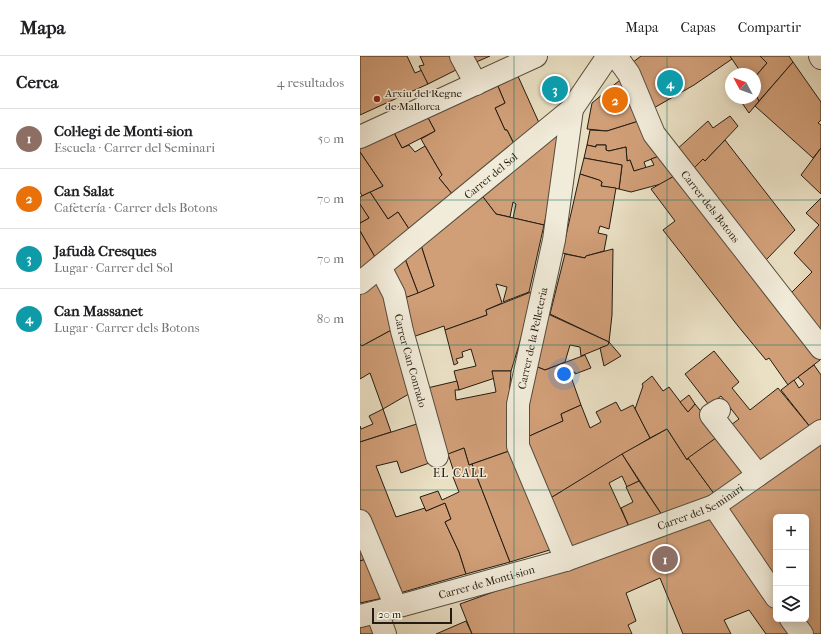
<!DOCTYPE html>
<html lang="es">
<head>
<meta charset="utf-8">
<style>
  :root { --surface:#fff; --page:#f2f2f2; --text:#202124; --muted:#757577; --line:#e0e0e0; --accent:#0f766e }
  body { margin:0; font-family:"IM FELL French Canon",serif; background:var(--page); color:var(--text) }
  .controls { position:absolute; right:12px; bottom:12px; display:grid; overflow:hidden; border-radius:6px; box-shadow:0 2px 10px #0003 }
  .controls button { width:36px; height:36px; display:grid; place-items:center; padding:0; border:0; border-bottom:1px solid var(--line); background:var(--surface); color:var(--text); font:20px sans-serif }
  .compass { position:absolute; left:365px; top:12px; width:36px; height:36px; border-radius:50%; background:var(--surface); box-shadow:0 2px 10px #0003; rotate:311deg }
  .scale { position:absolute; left:12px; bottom:10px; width:80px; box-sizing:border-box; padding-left:4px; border:2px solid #241c12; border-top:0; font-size:11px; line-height:14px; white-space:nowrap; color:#241c12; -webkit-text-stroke:3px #f1ebd9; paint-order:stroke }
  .you { position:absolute; left:204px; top:318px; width:14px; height:14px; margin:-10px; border:3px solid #fff; border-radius:50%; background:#1a73e8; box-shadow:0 0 0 6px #1a73e833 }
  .badge { display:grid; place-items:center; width:26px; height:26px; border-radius:50%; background:var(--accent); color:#fff; font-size:13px; font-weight:700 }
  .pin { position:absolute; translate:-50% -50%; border:2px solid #fff; box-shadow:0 1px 4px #0006 }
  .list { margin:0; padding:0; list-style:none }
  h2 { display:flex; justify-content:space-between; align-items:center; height:52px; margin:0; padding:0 16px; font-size:17px }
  h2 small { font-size:13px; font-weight:400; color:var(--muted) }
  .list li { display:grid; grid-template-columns:26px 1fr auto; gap:12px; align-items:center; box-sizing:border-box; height:60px; padding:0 16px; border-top:1px solid var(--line) }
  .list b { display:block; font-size:15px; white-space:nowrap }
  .list p { margin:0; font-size:13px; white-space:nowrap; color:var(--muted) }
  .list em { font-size:13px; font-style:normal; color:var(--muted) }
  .icon { flex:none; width:22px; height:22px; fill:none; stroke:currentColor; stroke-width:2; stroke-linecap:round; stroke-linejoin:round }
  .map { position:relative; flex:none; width:461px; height:578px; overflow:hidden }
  header { display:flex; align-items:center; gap:24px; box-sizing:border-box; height:56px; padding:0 20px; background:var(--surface); border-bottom:1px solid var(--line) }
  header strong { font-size:19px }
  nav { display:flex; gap:22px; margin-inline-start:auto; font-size:14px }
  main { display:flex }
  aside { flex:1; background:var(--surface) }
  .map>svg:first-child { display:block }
  .building { fill:#d09e77; stroke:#241c12 }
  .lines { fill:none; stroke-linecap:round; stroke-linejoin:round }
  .minor-casing { stroke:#564d3e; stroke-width:24 }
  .minor { stroke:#f1ebd9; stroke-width:22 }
  .grid { fill:none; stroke:#0f766e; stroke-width:1; stroke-opacity:0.55 }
  .poi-dot { fill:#8f2418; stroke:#f1ebd9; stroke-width:1.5 }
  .labels { text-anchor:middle; stroke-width:3; stroke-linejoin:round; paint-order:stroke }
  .poi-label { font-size:11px; fill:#241c12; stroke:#f1ebd9; text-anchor:start }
  .street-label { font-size:11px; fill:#241c12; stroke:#f1ebd9 }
  .neighbourhood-label { font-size:12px; letter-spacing:1px; fill:#241c12; stroke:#f1ebd9 }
</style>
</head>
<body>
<header>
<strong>Mapa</strong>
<nav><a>Mapa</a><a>Capas</a><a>Compartir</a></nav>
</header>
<main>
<aside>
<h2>Cerca<small>4 resultados</small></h2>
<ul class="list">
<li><span class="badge" style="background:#8d6e63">1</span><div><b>Col·legi de Monti-sion</b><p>Escuela · Carrer del Seminari</p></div><em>50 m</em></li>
<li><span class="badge" style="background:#e8710a">2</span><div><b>Can Salat</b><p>Cafetería · Carrer dels Botons</p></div><em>70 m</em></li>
<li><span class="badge" style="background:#0f9aa8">3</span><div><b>Jafudà Cresques</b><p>Lugar · Carrer del Sol</p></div><em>70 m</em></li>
<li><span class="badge" style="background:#0f9aa8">4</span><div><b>Can Massanet</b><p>Lugar · Carrer dels Botons</p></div><em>80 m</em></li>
</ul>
</aside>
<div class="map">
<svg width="461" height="578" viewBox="0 0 461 578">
  <rect width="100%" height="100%" fill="#eae0c4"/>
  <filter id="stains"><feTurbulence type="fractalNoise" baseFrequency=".005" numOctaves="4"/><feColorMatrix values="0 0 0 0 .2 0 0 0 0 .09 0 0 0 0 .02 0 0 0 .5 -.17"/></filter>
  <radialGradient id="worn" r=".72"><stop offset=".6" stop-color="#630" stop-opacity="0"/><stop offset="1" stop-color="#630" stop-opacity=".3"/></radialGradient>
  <g class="building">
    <polygon points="0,0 47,0 55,17 62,14 68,28 0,59"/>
    <polygon points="60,0 90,0 96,14 68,28 59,10 64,9"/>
    <polygon points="107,0 130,0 114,7"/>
    <polygon points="281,0 370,0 372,3 334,29 292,53 272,7"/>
    <polygon points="370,0 400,0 407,7 395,21 395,18 382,18"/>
    <polygon points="400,0 429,0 433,6 399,45 395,38 395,21 407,7"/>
    <polygon points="433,6 461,46 461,64 458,67 461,69 461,92 453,102 395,50"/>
    <polygon points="157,18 180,69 155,90 147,74 145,74 135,52 145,47 137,28"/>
    <polygon points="265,20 282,64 247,75 227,73 232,47"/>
    <polygon points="137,28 145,47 135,52 145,74 147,74 155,90 93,139 79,122 82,119 61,83 75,75 67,60"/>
    <polygon points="395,38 399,45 389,57 382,47 389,42 395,42"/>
    <polygon points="67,60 75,75 42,92 33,75"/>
    <polygon points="370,60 378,70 345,105 343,103 331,115 315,95 348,65 353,72"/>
    <polygon points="282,64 302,99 284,106 286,112 274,115 270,104 267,105 266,91 249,95 246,94 246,89 236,89 236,91 227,89 230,74 247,75"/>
    <polygon points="33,75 42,92 49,89 55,96 65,90 82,119 79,122 93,139 49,173 38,156 28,163 10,136 23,130 0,96 0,90"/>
    <polygon points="194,78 203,87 184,169 153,162 156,148 153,146 150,161 136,158 120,137"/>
    <polygon points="365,84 435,174 406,204 331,115 343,103 345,105"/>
    <polygon points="227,89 236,91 236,89 246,89 246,94 249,95 266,91 267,105 270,104 274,115 294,109 291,103 302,99 316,119 301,128 271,136 259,133 262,109 224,102"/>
    <polygon points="461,92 461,138 441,119"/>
    <polygon points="0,96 23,130 2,140 0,136"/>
    <polygon points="224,102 262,109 259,133 241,130 242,126 239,124 220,118"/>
    <polygon points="220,118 239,124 242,126 241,130 256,132 249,173 240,170 238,177 247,179 244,195 226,200 225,202 202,197"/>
    <polygon points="316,119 460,304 428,329 409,302 406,304 378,270 303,174 315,165 291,133"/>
    <polygon points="10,136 28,163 38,156 49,173 15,201 0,175 0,167 9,162 0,149 0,141"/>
    <polygon points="120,137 136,158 184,169 169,236 143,246 147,231 136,228 142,247 126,254 127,259 85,274 84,270 47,283 39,244 74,230 60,186"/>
    <polygon points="461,142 461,282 428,240 452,216 434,197 459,169 446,157"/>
    <polygon points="0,148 9,162 0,167"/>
    <polygon points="0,175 15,201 0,213"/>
    <polygon points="60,186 74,230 58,237 44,200"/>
    <polygon points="253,193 252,259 249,286 190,258 205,198 225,202 226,200"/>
    <polygon points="44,200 58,237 39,244 27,213"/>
    <polygon points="20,218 37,271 2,290 0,288 0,234"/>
    <polygon points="176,234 151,315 132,315 135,322 99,334 94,315 116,310 111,293 102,296 103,301 96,303 98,307 94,309 85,274 127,259 126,254"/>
    <polygon points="188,258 249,286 248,289 221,300 220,291 210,289 205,306 185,314 175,310"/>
    <polygon points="37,271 54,335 23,353 10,317 0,323 0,288 2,290"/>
    <polygon points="249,286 261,300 244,310 240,292 248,289"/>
    <polygon points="354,295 379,326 372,332 390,354 418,332 451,372 397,412 367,372 379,363 361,340 349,349 325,318"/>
    <polygon points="225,299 231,312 215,318 215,316 210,318 221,349 201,358 203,365 165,382 171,323 175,310 185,314"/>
    <polygon points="454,309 461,319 461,365 451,372 421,334 434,324 439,332 444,328 438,321"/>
    <polygon points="132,315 151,315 148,355 152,394 109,409 104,392 82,401 63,333 97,325 99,334 95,334 96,344 136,336"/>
    <polygon points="292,320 303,335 309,331 328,356 335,348 360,379 327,404 307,373 290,382 275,353 283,330 282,328"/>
    <polygon points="329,339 335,348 328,356 320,346"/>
    <polygon points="256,346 261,355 273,349 290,382 189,443 165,382 203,365 201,358 221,349 230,372 241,366 236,356"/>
    <polygon points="23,353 31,376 0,386 0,370 1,373 13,368 9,360"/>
    <polygon points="63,366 75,405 41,417 37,405 16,410 36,461 65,452 66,455 85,447 91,463 85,466 99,496 106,518 33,539 0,457 0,386"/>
    <polygon points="307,373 327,404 328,402 355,439 304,462 262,398"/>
    <polygon points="360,379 389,417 355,439 328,402"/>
    <polygon points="461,383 461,578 448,578 438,563 446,563 446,461 416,461 416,532 361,452"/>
    <polygon points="104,392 109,409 112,408 150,506 106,518 99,496 85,466 91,463 85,447 66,455 60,441 78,435 82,444 99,436 93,421 95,419 88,398"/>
    <polygon points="152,394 193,493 150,506 112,408"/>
    <polygon points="262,398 279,425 267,431 262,420 249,427 271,475 211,497 189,443"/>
    <polygon points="279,425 304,462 271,475 261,452 273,446 266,431"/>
    <polygon points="353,457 416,550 416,563 425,563 435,578 406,578 389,554 364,564 371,578 323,578 300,522 266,537 276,565 268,569 272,578 112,578 100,548"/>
    <polygon points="0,477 9,502 0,505"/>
    <polygon points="9,502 23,542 0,547 0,505"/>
    <polygon points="11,561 18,578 0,578 0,564"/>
    <polygon points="106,565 112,578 76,578"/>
  </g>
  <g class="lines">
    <defs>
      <g id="minor">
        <polyline points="101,0 116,28"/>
        <path id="s1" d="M256,0L269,18L294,78L461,292"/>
        <polyline points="460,0 461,2"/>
        <polyline points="0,81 176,0"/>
        <path id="s2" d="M20,211L34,238L42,275L77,400"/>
        <path id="s3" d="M0,227L212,53L248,0"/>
        <polyline points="359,354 351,359 398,419"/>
        <polyline points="354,450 416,541"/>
        <polyline points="0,465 36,551"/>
        <path id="s4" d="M206,504L158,390V348L194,184L212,53"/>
        <polyline points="17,556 25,578"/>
        <path id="s5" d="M0,560L36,551L206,504L354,450L461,375"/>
        <polyline points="431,563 442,578"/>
      </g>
    </defs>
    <use href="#minor" class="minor-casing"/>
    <use href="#minor" class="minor"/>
  </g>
  <path class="grid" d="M154,0V578M307,0V578M0,144H461M0,289H461M0,434H461"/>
  <circle class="poi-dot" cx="17" cy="43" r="4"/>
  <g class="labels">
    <g class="poi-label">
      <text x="25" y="41">Arxiu del Regne<tspan x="25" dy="13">de Mallorca</tspan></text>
    </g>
    <g class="street-label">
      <text dy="4" stroke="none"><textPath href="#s3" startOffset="169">Carrer del Sol</textPath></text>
      <text dy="4" stroke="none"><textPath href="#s1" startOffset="179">Carrer dels Botons</textPath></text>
      <text dy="4" stroke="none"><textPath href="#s4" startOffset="233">Carrer de la Pelleteria</textPath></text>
      <text dy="4" stroke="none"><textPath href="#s2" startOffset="99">Carrer Can Conrado</textPath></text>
      <text dy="4" stroke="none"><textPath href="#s5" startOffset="358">Carrer del Seminari</textPath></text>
      <text dy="4" stroke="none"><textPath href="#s5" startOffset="131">Carrer de Monti-sion</textPath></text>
    </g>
    <g class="neighbourhood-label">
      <text x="100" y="421">EL CALL</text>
    </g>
  </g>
  <rect width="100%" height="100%" filter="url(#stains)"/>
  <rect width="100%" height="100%" fill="url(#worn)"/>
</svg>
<div class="controls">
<button>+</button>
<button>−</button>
<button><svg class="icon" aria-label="layers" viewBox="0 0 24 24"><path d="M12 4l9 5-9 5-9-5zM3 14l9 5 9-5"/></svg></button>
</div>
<svg class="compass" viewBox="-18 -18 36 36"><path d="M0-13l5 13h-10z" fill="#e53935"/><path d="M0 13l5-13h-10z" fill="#757577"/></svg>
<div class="scale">20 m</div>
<div class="you"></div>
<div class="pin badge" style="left:305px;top:503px;background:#8d6e63">1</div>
<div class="pin badge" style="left:255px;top:44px;background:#e8710a">2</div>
<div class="pin badge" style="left:195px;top:33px;background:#0f9aa8">3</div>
<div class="pin badge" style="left:310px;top:27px;background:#0f9aa8">4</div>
</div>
</main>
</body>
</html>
